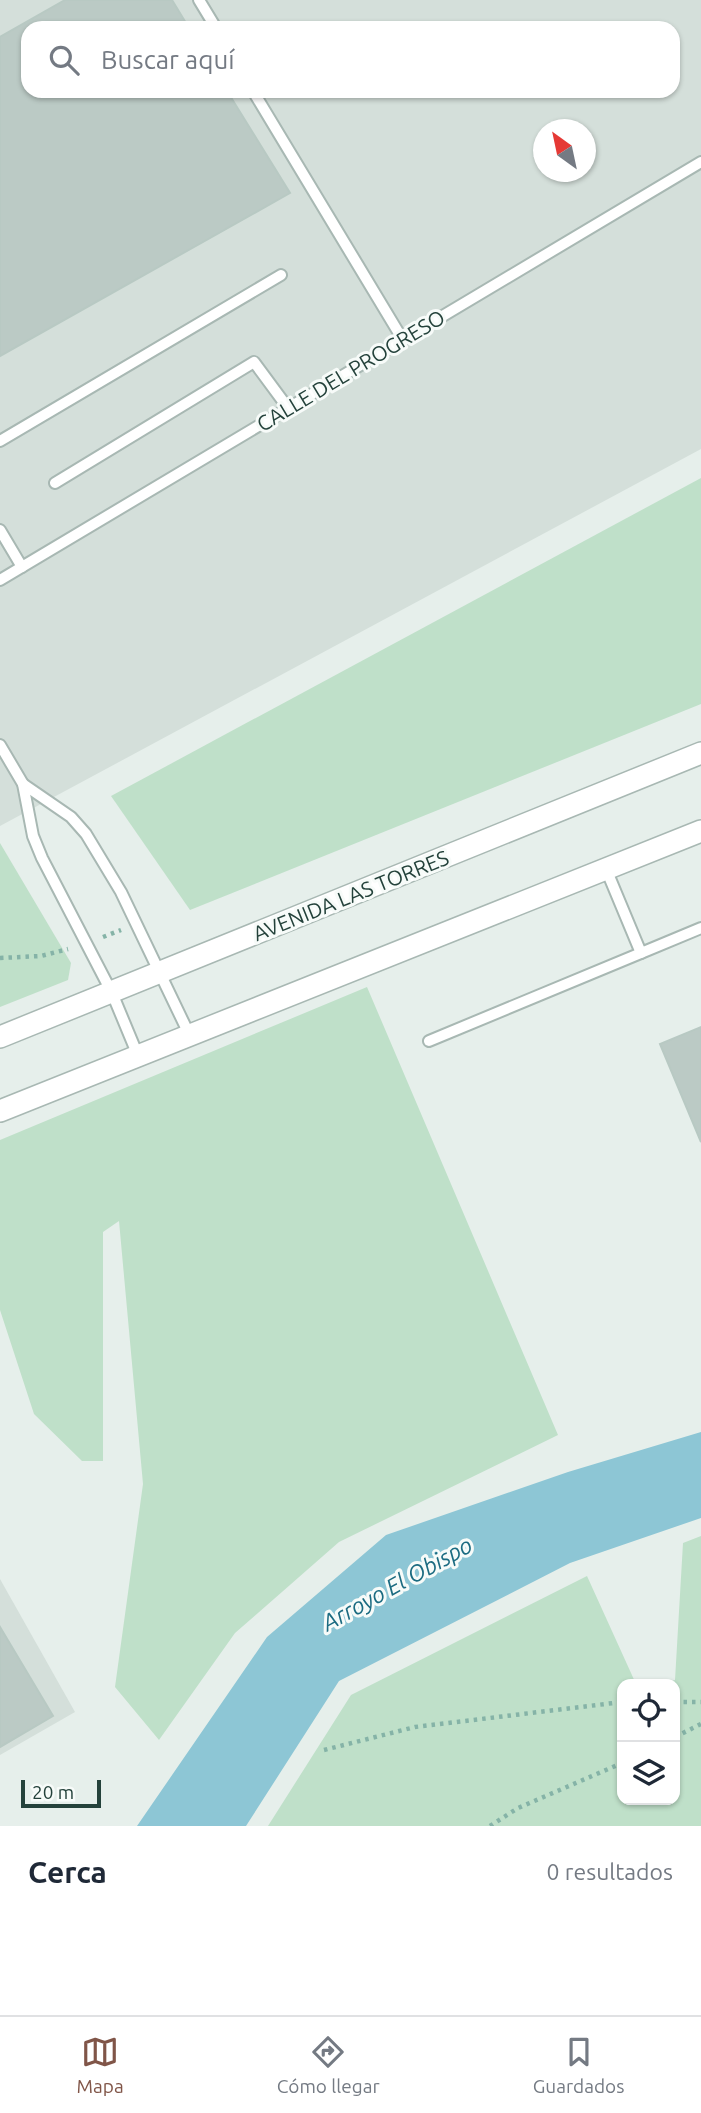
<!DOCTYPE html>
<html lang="es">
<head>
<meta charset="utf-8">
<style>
  :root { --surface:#fff; --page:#f6f6f7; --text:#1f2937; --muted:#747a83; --line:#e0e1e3; --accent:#805548 }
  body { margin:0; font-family:Ubuntu,sans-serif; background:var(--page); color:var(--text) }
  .controls { position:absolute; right:21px; bottom:21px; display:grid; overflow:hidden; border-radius:14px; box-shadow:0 2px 5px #0004 }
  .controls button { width:63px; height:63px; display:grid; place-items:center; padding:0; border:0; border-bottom:2px solid var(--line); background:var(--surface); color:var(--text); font:35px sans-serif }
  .compass { position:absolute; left:533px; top:119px; width:63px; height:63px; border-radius:50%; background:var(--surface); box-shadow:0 2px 5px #0004; rotate:327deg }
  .scale { position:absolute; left:21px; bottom:18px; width:80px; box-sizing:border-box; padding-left:7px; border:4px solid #24423b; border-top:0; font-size:19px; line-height:24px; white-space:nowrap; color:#24423b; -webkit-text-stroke:5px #f7fbf9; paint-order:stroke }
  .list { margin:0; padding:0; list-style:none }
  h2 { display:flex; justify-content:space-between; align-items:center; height:91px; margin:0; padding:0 28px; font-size:30px }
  h2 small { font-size:23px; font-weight:400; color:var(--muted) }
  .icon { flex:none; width:38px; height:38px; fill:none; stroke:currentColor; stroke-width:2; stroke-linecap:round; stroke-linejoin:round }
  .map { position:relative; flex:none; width:701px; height:1826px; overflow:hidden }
  .search { position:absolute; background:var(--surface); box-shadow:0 2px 5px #0004; left:21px; right:21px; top:21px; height:77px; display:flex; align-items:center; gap:18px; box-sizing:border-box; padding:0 24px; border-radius:21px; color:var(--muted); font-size:26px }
  .sheet { height:189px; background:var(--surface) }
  nav { display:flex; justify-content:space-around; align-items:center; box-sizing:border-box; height:98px; border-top:2px solid var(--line); background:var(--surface); font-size:19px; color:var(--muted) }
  nav a { display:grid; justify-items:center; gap:4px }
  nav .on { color:var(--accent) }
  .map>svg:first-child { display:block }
  .built { fill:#d4dfda; fill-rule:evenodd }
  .green { fill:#bfe0c9 }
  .water { fill:#8dc6d5 }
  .building { fill:#bbcac5; stroke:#b8c9c3; stroke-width:2 }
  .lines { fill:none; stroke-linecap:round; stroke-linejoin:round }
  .service-casing { stroke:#a8b8b3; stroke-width:14 }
  .tertiary-casing { stroke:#a8b8b3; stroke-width:24 }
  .path { stroke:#85b3a7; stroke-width:4.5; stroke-dasharray:3.5 5; stroke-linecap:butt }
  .service { stroke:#fff; stroke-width:10 }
  .tertiary { stroke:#fff; stroke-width:21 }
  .labels { text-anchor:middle; stroke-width:6; stroke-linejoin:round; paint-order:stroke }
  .street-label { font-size:21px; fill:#24423b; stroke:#f7fbf9 }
  .water-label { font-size:23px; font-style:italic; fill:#1b6b81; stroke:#f7fbf9 }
</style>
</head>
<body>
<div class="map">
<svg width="701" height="1826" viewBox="0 0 701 1826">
  <rect width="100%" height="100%" fill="#e6efeb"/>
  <g class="built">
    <path d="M0,0H701V449L0,826ZM28,28H673V91H28ZM544,130H586V172H544Z"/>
    <polygon points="0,1579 75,1712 0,1755"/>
  </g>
  <g class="green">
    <polygon points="701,478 701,704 190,910 111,796"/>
    <polygon points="0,843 71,963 68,980 0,1007"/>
    <polygon points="367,987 558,1435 339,1542 235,1633 159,1740 115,1687 143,1484 119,1221 103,1232 103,1461 82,1461 34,1414 0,1310 0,1140"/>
    <polygon points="701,1536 701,1826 268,1826 351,1695 587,1576 636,1684 622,1684 622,1800 675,1800 675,1684 663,1684 675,1680 683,1543"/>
  </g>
  <polygon class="water" points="701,1432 701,1518 570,1563 339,1681 246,1826 137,1826 267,1637 386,1535 568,1472"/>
  <g class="building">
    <polygon points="65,0 172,0 189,28 28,28 28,91 227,91 290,193 0,356 0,37"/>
    <polygon points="701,1027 701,1142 660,1044"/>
    <polygon points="0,1627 53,1716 0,1747"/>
  </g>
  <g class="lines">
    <defs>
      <g id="service">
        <polyline points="199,0 216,28"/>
        <polyline points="253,91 403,340"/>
        <polyline points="0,441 281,275"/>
        <polyline points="55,483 254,362 288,408"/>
        <polyline points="0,530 22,567"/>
        <polyline points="0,580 701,162"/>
        <polyline points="0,745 23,784 33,836 42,858 112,993 139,1058"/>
        <polyline points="23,784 71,817 86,834 121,892 190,1036"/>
        <polyline points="606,869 641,953 701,928"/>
        <polyline points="429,1041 641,953"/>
      </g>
      <g id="tertiary">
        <polyline points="0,1037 701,753"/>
        <polyline points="0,1111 701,831"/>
      </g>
    </defs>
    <use href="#service" class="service-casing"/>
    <use href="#tertiary" class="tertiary-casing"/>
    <g class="path">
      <polyline points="103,937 121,930"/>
      <polyline points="0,958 41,956 68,949"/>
      <polyline points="675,1702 701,1702"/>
      <polyline points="675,1737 701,1724"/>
      <polyline points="324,1750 415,1727 622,1702"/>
      <polyline points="490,1826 518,1808 622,1763"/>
    </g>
    <use href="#service" class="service"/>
    <use href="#tertiary" class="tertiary"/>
  </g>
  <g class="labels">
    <g class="street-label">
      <text transform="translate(351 371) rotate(-31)" y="7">CALLE DEL PROGRESO</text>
      <text transform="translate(351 896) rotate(-22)" y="7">AVENIDA LAS TORRES</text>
    </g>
    <g class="water-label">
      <text transform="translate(397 1584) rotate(-29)" y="8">Arroyo El Obispo</text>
    </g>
  </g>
</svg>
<div class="controls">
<button><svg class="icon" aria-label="locate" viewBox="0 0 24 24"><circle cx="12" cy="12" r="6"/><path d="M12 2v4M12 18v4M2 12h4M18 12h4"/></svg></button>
<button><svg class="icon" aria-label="layers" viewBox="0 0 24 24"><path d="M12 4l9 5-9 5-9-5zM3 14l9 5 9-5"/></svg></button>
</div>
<svg class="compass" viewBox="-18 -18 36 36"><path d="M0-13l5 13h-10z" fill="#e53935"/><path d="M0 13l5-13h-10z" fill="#747a83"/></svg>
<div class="scale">20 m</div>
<div class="search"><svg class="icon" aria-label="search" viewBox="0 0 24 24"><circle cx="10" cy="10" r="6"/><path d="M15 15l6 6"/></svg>Buscar aquí</div>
</div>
<section class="sheet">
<h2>Cerca<small>0 resultados</small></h2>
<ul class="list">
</ul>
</section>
<nav>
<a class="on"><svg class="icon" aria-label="map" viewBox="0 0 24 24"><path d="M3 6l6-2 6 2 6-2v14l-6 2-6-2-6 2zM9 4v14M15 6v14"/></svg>Mapa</a>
<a><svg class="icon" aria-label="directions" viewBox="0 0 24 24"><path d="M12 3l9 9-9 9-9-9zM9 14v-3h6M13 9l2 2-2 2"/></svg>Cómo llegar</a>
<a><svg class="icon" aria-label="saved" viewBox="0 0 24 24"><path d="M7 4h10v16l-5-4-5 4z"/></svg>Guardados</a>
</nav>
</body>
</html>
